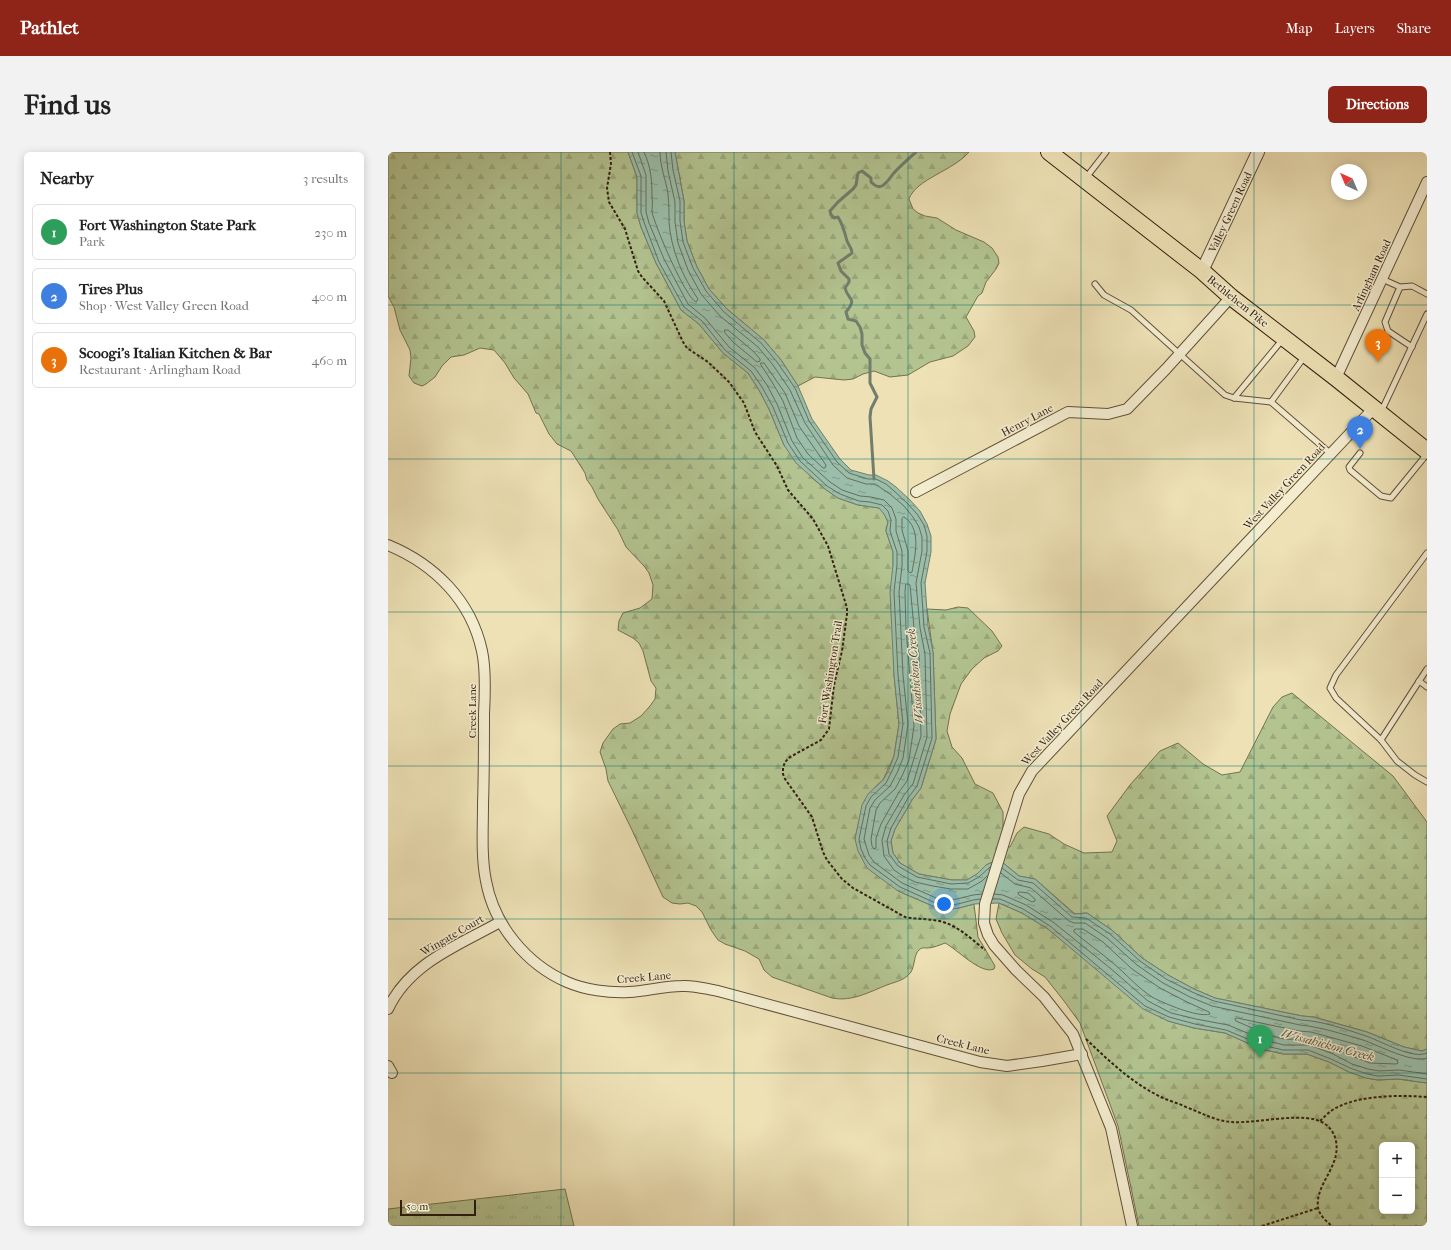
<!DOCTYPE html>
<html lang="en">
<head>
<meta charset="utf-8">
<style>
  :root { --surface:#fff; --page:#f2f2f2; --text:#222; --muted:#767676; --line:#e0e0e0; --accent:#8f2418 }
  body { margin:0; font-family:"IM FELL French Canon",serif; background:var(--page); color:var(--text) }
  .controls { position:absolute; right:12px; bottom:12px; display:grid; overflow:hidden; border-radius:6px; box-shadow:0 2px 10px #0003 }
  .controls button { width:36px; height:36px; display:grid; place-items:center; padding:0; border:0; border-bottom:1px solid var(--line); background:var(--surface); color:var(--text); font:20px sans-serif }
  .compass { position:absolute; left:943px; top:12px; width:36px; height:36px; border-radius:50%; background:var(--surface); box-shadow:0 2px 10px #0003; rotate:316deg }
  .scale { position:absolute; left:12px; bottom:10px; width:76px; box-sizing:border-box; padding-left:4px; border:2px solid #331f0f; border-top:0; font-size:11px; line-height:14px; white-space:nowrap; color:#331f0f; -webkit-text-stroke:3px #f3eccf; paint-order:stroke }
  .you { position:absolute; left:556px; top:752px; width:14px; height:14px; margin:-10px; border:3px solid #fff; border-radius:50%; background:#1a73e8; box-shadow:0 0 0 6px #1a73e833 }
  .badge { display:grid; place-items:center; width:26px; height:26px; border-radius:50%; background:var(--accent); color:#fff; font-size:13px; font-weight:700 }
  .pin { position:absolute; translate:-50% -33px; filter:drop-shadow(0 1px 2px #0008) }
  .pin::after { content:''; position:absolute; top:21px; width:14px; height:12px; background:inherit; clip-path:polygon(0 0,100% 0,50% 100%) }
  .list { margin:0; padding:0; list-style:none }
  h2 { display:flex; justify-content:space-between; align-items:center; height:52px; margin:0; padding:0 16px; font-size:17px }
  h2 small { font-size:13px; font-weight:400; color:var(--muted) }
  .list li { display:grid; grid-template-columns:26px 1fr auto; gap:12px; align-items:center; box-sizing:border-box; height:56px; margin:0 8px 8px; padding:0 8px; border:1px solid var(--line); border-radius:6px }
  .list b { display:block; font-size:15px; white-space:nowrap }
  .list p { margin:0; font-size:13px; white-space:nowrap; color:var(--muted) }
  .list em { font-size:13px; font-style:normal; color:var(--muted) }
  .map { position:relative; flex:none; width:1039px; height:1074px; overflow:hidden; border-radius:6px }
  header { display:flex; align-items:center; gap:24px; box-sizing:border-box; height:56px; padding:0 20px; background:var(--accent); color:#fff }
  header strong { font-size:19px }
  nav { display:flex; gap:22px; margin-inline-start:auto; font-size:14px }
  .intro { display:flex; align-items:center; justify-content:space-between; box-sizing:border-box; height:96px; padding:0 24px }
  h1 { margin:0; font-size:28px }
  .button { padding:10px 18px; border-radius:6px; background:var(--accent); color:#fff; font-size:14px; font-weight:700 }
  main { display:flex; gap:24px; padding:0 24px }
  aside { flex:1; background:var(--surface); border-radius:6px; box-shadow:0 2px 10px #0003 }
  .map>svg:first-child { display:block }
  .grass { fill:url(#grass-tufts); stroke:#737250 }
  .forest { fill:url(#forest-firs); stroke:#737250; fill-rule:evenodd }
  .water { fill:url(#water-ripples); stroke:#717e6c }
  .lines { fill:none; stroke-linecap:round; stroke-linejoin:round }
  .shore { stroke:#666e5c; stroke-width:1 }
  .stream { stroke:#717e6c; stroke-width:3 }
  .service-casing { stroke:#625038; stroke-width:7 }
  .minor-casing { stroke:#625038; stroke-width:12 }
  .tertiary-casing { stroke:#625038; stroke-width:14 }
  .primary-casing { stroke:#331f0f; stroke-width:18 }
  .path { stroke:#331f0f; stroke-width:2; stroke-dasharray:3 2; stroke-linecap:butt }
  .service { stroke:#f3eccf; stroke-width:5 }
  .minor { stroke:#f3eccf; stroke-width:10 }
  .tertiary { stroke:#f3eccf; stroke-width:12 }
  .primary { stroke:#ede1b5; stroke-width:16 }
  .grid { fill:none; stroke:#0f766e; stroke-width:1; stroke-opacity:0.55 }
  .labels { text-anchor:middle; stroke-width:3; stroke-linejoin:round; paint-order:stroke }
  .street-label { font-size:11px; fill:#331f0f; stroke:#f3eccf }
  .water-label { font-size:12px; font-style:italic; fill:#524f3e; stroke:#f3eccf }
</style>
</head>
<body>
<header>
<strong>Pathlet</strong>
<nav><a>Map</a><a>Layers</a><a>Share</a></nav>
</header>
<div class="intro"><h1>Find us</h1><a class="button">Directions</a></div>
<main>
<aside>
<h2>Nearby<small>3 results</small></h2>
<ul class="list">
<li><span class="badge" style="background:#2e9e5b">1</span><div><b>Fort Washington State Park</b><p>Park</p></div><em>230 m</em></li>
<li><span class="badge" style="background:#3f7fe0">2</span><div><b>Tires Plus</b><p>Shop · West Valley Green Road</p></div><em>400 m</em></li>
<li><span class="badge" style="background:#e8710a">3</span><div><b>Scoogi's Italian Kitchen &amp; Bar</b><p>Restaurant · Arlingham Road</p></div><em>460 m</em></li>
</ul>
</aside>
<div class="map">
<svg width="1039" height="1074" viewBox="0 0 1039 1074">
  <defs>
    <pattern id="grass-tufts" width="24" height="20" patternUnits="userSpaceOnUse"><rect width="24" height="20" fill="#b3c491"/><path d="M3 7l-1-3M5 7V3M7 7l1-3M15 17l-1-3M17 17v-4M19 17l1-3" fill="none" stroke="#9aa87c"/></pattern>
    <pattern id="forest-firs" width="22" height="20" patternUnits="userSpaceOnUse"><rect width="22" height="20" fill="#b3c491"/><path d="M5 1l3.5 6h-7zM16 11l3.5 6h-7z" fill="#9aa87c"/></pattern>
    <pattern id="water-ripples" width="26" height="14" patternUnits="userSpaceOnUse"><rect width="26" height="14" fill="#9abeaa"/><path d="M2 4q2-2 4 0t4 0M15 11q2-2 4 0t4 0" fill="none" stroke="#7e9a89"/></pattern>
  </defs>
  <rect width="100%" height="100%" fill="#ede1b5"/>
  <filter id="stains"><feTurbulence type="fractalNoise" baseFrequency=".005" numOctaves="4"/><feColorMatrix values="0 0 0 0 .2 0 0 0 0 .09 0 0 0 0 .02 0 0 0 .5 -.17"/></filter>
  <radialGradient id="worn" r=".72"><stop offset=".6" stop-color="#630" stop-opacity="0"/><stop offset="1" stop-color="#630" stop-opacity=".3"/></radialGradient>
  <polygon class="grass" points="177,1037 186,1074 0,1074 0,1057"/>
  <g class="forest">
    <path d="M0,0H240L249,25V61L253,75L268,111L293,158L311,172L335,201L360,221L371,238L381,257L396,293L423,325L437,337L450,346L470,353L491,356L496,361L500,370L498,379L505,400L506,523L511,572L506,604L495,628L487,635L472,665L467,687L510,739L554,758L571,756L586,752L590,785L607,814L606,817C593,823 569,797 557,791C552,793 545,796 539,796C536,796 534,795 531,798C526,802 527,813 523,820C516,829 509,829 499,833C481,840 464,850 444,846L384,825L376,818L371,807L357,799L337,792L330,788L323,778L314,760L308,754L300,751L292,752L284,751L275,745L243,676L220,629L218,617L212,600L215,591L225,577L232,572L242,571L253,564L262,554L267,547L268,536L263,529L255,499L251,491L245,486L230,478L231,469L235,461L252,456L264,447L265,433L261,421L256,414L238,395L230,378L210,347L204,335L199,328L197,321L185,302L183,299L169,292L161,282L151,262L148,261L140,242L126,226L117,211L106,198L92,196L76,203L63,205L54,214L47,225L38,232L34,234L26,231L21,224L23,206L22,198L12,178L6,155L0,144Z"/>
    <path d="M287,0H581C565,19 528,27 521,47L525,57L530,61L537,64L549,66L568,78L596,90L604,96L610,105L611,111L608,117L598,130L594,141L590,144L578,165L586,179L587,185L580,194L565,204L542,210L520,223L502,225L486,219L475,222L465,227L456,228L427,225L410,234L393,208L376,188L339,157L321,137L309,115L299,89L296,69V49Z"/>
    <polygon points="570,455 580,456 604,479 614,494 610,499 596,506 584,517 573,532 562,562 559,579 564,595 574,606 587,632 605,641 615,660 615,677 611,693 622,695 629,681 636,675 661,682 676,692 696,701 724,700 729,689 719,664 742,633 772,599 790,591 815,612 834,623 852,620 885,555 894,545 904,541 1005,624 1039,670 1039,897 1034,899 1016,895 979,880 926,865 914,864 827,846 806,837 780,823 754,806 725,779 699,761 687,762 647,727 631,724 614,710 607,709 598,713 589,722 579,728 564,728 531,722 512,711 505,701 503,689 507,677 524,648 533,636 548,587 545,501 539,457 558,458"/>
    <path d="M611,751L634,761L660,777L716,823L780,869L806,876L837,881L873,897L895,902H919L941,910L961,920L978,926L990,928L1010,927L1039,931V1074H751L730,974L692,871L676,849L657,825L644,817L627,803L614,781L608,767ZM994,993H1024V1059H994Z"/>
  </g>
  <polygon class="water" points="240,0 287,0 296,49 296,69 299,89 309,115 321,137 339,157 376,188 393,208 410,234 424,267 452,307 463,318 481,323 488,323 500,329 508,335 522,348 532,359 539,372 543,384 543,400 537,431 540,474 545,500 548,587 533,636 524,648 507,677 503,689 505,701 512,711 531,722 564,728 579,728 589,722 598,713 607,709 614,710 631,724 647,727 686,762 699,761 725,779 754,806 780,823 806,837 827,846 914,864 925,865 979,880 1016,895 1034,899 1039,897 1039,931 1010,927 990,928 978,926 961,920 941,910 919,902 895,902 873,897 837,881 806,876 780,869 755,857 660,777 634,761 611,751 586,752 571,756 554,758 510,739 479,716 470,699 467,687 474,653 480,642 495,628 501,618 506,604 511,572 506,523 502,440 505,413 505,400 498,379 500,370 496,362 491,356 470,353 450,346 437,337 408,311 396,293 381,257 371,238 360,221 335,201 311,172 293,158 268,111 253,75 249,61 249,25"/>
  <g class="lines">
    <g class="shore">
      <polyline points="244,0 253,24 253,61 257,73 271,110 296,155 314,169 337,198 363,219 374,235 385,255 400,291 412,309 439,334 452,342 471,349 482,350 494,353 500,359 503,368 502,379 509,400 509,413 506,440 510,523 515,572 510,605 504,619 498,631 483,645 478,654 471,687 473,697 477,706 482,713 512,735 554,754 570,752 585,748 592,747"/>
      <polyline points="250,0 258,23 258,60 261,71 276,107 300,152 317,166 341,195 367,216 379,233 389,252 404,289 415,306 442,330 454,338 472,344 483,345 496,348 504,356 508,367 508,379 514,399 514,414 511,440 515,523 520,572 515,606 509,621 502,634 487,648 482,656 476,687 481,703 486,710 514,731 555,749 569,747 585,743 594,742"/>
      <path d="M256,0C263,15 264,29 264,45C265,50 264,55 264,60C267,74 297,145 308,150L310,147C294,124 283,97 281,70C281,61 281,52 280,42C278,28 272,15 272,0"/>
      <polyline points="278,0 280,19 287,50 287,70 290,91 300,118 313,142 332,164 370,195 385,213 402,238 417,271 445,313 459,326 478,332 487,332 502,342 516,354 525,365 531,375 534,385 534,399 528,431 532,476 537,502 539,585 525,632 516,643 498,674 494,688 496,704 506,718 515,724 527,730 545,734 563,737 580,737 594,729 599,724"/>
      <polyline points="283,0 285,18 292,49 292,69 295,90 305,116 318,139 336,160 373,191 389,210 407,236 421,269 449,310 461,321 480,327 488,327 498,332 505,338 519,351 529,362 536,373 539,384 539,399 533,431 536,475 542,501 544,586 529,634 520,646 503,676 499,689 501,702 510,714 529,725 563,732 580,731 591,725 602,715"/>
      <polygon points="337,178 340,178 365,199 372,207 372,209 369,210 345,190 337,181"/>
      <polygon points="373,211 376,211 397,241 411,274 438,313 437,316 435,316 420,302 409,286 395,249 384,230 373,213"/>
      <path d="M516,365C534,376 527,403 524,420L522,421L520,419V399L514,378V367Z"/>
      <polygon points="518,432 520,432 522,433 526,476 531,502 533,584 519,629 511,640 493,672 488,686 488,696 486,697 484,694 483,687 488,658 492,651 507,637 514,624 521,608 526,574 518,477 517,441"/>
      <path d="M614,716L630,728L645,731L684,765L698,766L722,782L752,809L778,827L804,840L826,849L913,868C934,869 957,877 978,884C993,889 1025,908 1039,901"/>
      <path d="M613,721L627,732L643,736L681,769L686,771H697L719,786L749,813L775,831L802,845L824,854L912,873C933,875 954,882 975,888C990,893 1025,912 1039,906"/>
      <polygon points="632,740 640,741 647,747 647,749 644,750 631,743 630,741"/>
      <polyline points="606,742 615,743 638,753 665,770 722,816 760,849 783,861 808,867 840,873 876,888 896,893 922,893 945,902 964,912 980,917 991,919 1011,918 1039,922"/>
      <polyline points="605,747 612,747 635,757 662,774 757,854 781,865 807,872 838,878 874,893 895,898 920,898 943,907 962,916 979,922 990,924 1011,923 1039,927"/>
      <path d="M688,777H695L715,790L744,817L772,836L799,850L821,860L822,862C810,866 775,851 764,845C750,836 738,822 725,811C712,800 699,791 686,780V778Z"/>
      <polygon points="849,866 911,879 923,880 974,894 1009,908 1010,911 1008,912 982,911 923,888 896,887 878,882 848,869 847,867"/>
    </g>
    <path class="stream" d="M486,327L482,265L483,257L489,245L482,231V207L477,201L474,193V182L472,175L468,169L460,167L458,160C470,145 460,149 457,136L461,130V127L453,119L450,111L464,101C464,96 461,94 459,89C457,81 455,73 450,65L446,66L443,63L442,59L450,50L465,37L468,33L470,21L474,19L483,26V30C486,33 490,36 494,34C499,31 502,26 505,22C512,14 520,7 528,0"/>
    <defs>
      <g id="service">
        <polyline points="697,27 718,0"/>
        <polyline points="994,127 1012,135 1024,134 1039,142"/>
        <polyline points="707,132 716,143 743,158 837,243 846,246 883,250 943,302"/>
        <polyline points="1012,135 997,170 1000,179 1024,195"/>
        <polyline points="846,246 895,187"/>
        <polyline points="883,250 917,204"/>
        <polyline points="993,260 1039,162"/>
        <polyline points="972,301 961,315 962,318 993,344 1003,346 1039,302"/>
        <polyline points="1039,401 948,523 942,536 948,546 993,588 1039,517"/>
        <polyline points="1031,529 1039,535"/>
        <polyline points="993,588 1009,609 1027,623 1039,630"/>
      </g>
      <g id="minor">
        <polyline points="948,226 1039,30"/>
        <polyline points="528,340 680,260 720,262 739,257 778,217 843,145"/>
        <path d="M0,393C46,412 83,448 94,499C98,517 97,543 96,562C96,592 96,622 95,652C95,678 93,704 98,729C106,773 138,812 179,830C197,838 221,841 241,840C259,839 276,834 294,834C306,833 318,837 330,839L592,910L619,914L654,909L694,902"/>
        <path d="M0,857C21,811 71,793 112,770"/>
        <polyline points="0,914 4,921"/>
        <polyline points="744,1074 723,976 685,882 656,845 628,818 606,793 600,783 596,771 597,752 631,642 644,619 985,257"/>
      </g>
      <polyline id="tertiary" points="814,119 870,0"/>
      <polyline id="primary" points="661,0 814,119 843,145 948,226 1039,299"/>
    </defs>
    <use href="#service" class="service-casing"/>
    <use href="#minor" class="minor-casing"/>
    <use href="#tertiary" class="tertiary-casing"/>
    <use href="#primary" class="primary-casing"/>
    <g class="path">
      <path d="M222,0L223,12L219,36L221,50L237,77L250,119L254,125L276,149L295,190L299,196L320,210L341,230L356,251L367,280L389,314L400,338L425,367L440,394L459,456V462L454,499L446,533L441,577L433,588L402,605L397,610L395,616V622L397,627L424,665L435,700L439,708L454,727L465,736L517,765C531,768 545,766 558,771C572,776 586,789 597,798"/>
      <path d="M698,887C721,909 744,931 773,945C781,949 790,951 798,955C814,961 827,969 844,970C868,972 919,958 937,972C943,976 947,983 948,989C953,1015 927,1032 930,1055C931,1063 938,1069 944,1074"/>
      <path d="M932,969C938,963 944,957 952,954C976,943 1013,943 1039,945"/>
      <polyline points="874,1074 930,1056"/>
    </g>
    <use href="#service" class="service"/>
    <use href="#minor" class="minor"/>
    <use href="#tertiary" class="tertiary"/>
    <use href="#primary" class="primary"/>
  </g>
  <path class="grid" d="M173,0V1074M346,0V1074M520,0V1074M693,0V1074M866,0V1074M0,153H1039M0,307H1039M0,460H1039M0,614H1039M0,767H1039M0,921H1039"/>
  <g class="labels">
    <g class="street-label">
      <text transform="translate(842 60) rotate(-65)" y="4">Valley Green Road</text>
      <text transform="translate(983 123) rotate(-65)" y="4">Arlingham Road</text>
      <text transform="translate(850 149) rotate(39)" y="4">Bethlehem Pike</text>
      <text transform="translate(639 268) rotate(-28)" y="4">Henry Lane</text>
      <text transform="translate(896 334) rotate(-47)" y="4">West Valley Green Road</text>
      <text transform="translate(442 520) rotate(-81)" y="4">Fort Washington Trail</text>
      <text transform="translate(84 559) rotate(-90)" y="4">Creek Lane</text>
      <text transform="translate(674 570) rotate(-47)" y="4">West Valley Green Road</text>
      <text transform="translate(64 783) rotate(-30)" y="4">Wingate Court</text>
      <text transform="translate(256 825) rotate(-5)" y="4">Creek Lane</text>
      <text transform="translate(575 892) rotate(14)" y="4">Creek Lane</text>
    </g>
    <g class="water-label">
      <text transform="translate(527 524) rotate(-95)" y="4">Wissahickon Creek</text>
      <text transform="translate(940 893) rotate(15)" y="4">Wissahickon Creek</text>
    </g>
  </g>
  <rect width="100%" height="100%" filter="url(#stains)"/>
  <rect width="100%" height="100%" fill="url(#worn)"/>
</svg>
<div class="controls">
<button>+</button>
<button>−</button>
</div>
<svg class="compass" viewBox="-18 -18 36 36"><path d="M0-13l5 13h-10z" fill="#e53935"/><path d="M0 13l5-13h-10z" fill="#767676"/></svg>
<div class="scale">50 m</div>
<div class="you"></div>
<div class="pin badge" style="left:872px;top:906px;background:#2e9e5b">1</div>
<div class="pin badge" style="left:972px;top:297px;background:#3f7fe0">2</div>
<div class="pin badge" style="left:990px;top:210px;background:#e8710a">3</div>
</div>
</main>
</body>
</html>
